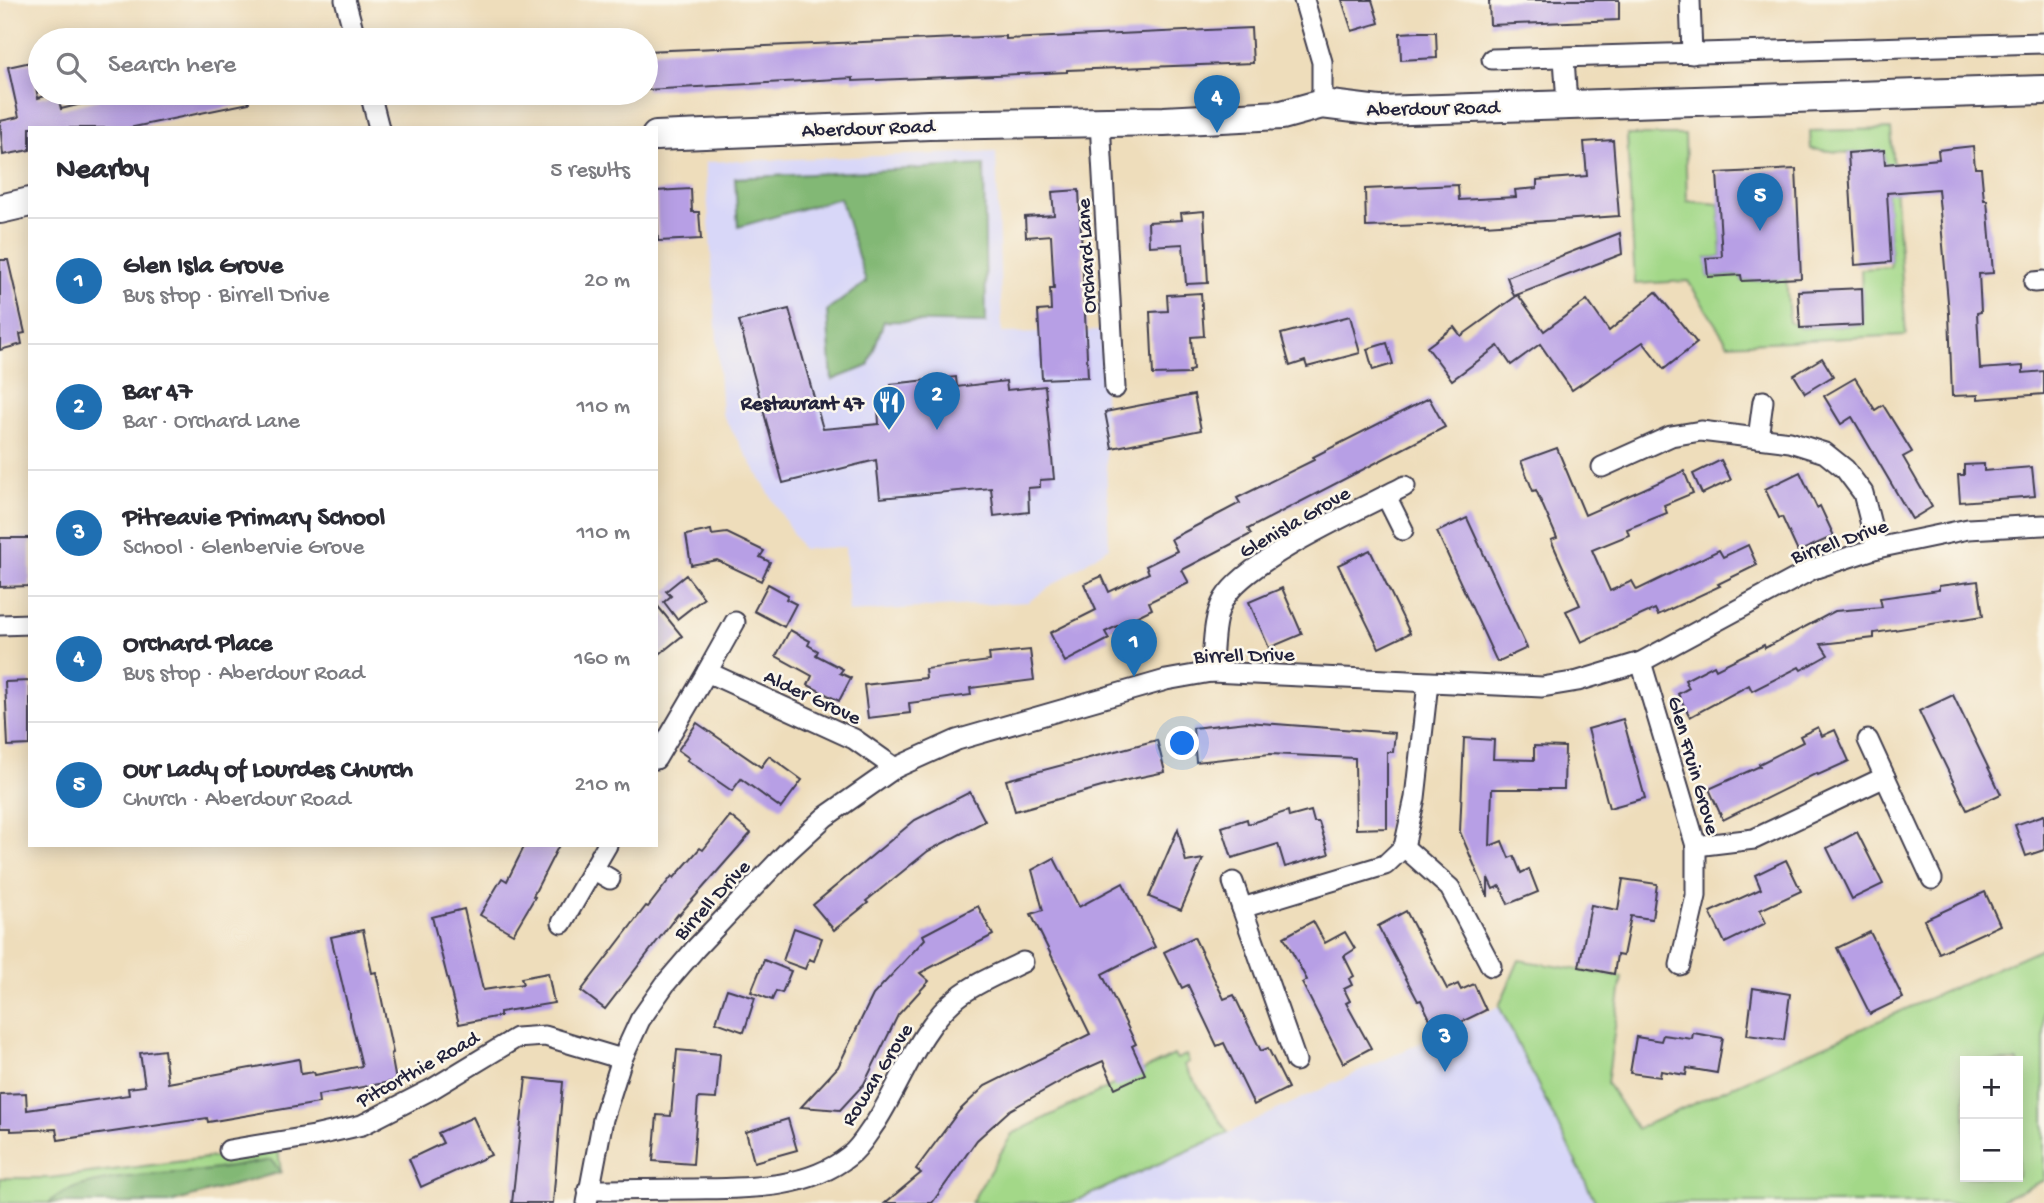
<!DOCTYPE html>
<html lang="en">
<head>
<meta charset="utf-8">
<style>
  :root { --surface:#fff; --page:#f7f7f7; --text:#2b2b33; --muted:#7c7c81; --line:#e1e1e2; --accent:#1f6fb2 }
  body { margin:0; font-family:"Gochi Hand",sans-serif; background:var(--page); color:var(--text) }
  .controls { position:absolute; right:21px; bottom:21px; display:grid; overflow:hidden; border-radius:0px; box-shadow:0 4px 18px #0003 }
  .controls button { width:63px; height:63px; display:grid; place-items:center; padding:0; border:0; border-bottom:2px solid var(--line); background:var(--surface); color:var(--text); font:35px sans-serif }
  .you { position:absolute; left:1183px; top:744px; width:24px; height:24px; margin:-18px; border:5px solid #fff; border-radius:50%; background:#1a73e8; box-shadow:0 0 0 10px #1a73e833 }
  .badge { display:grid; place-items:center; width:46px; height:46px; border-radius:50%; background:var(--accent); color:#fff; font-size:23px; font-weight:700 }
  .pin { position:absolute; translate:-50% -58px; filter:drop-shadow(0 2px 4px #0008) }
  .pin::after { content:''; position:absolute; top:37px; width:24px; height:21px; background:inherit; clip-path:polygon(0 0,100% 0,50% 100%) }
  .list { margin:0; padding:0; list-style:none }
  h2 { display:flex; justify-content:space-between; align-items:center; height:91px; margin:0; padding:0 28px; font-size:30px }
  h2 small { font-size:23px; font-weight:400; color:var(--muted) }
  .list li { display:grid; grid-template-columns:46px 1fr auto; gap:21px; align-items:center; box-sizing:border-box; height:126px; padding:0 28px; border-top:2px solid var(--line) }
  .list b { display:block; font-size:26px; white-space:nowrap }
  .list p { margin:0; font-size:23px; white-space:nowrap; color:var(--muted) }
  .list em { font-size:23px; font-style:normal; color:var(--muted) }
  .icon { flex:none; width:38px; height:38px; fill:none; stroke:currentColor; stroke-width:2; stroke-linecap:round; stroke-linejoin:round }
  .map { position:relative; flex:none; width:2044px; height:1203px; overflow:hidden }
  .search { position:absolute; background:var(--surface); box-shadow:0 4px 18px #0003; left:28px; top:28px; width:630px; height:77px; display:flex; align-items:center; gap:18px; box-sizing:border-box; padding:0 24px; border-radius:38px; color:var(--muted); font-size:26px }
  .panel { position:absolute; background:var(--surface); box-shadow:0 4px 18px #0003; left:28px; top:126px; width:630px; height:721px; border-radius:0px }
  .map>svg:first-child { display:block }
  .built { fill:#d8d7f8 }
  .green { fill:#a3d888; stroke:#627d62; stroke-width:2; fill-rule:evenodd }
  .forest { fill:#82b874; stroke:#526d58; stroke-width:2 }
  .building { fill:#b79fe5 }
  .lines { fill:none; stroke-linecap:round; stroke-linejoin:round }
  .street-casing { stroke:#413e4e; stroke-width:23 }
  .secondary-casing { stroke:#413e4e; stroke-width:32 }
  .street { stroke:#fff; stroke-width:19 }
  .secondary { stroke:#fff; stroke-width:28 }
  .labels { text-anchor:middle; stroke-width:5; stroke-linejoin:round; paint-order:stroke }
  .street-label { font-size:21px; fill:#22223b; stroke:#fbf7ec }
  .poi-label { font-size:21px; font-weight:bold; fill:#22223b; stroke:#fbf7ec; text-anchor:end }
</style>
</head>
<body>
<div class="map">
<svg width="2044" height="1203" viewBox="0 0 2044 1203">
  <rect width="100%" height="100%" fill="#fbf7ec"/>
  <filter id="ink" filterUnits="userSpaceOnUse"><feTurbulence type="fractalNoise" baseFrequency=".0143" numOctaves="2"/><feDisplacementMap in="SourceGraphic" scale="14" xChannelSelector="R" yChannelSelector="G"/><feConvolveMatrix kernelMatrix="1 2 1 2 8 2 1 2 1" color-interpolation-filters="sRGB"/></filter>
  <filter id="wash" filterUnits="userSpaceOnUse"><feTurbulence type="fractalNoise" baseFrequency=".00686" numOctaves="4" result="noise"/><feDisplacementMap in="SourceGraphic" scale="28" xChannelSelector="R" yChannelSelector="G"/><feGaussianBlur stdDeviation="1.57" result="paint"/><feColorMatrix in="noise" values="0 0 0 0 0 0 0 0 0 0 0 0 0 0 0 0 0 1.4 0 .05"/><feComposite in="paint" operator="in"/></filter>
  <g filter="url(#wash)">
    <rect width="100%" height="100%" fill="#edb"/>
    <g class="built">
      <polygon points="996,152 1002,333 1102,331 1109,547 1028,602 849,612 845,547 802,549 722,414 705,162"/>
      <polygon points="1499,1006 1596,1203 1071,1203 1228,1133"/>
    </g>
    <g class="green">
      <polygon points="1891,129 1906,335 1728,344 1688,281 1635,284 1627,135 1685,135 1687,201 1719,204 1722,257 1707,258 1708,277 1741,275 1742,281 1778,279 1786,274 1789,322 1800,328 1863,325 1861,269 1890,267 1891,262 1884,151 1848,153 1811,149 1810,131"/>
      <path d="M2044,947V1180L1995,1203H1596L1499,1006L1519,960L1622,977L1607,1083L1637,1129ZM2018,1061V1177H1965V1061Z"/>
      <polygon points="1174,1055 1177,1059 1186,1055 1189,1062 1184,1065 1228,1133 1071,1203 971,1203 1012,1134"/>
      <polygon points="278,1149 281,1172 169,1203 0,1203 0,1178 50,1178"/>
    </g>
    <g class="forest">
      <polygon points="984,165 986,323 884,321 868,366 832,380 827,311 866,282 840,198 738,227 735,178"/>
      <path d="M271,1160L281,1172L169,1203H49C73,1175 164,1175 201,1171C224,1169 248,1164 271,1160Z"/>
    </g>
    <g id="blocks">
      <g class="building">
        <polygon points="1342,0 1372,0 1379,23 1352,31"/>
        <polygon points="1489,0 1619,0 1619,20 1490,25"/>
        <polygon points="1251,28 1253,63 1067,70 1067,72 853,81 853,78 646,90 646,51 1006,36 1006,39"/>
        <polygon points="1418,32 1436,32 1437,58 1401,60 1400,33"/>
        <polygon points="31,62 38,98 57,93 61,109 98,100 97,93 248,93 249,103 129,128 30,128 30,150 3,155 0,121 19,117 8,67"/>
        <polygon points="1613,140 1619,216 1485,225 1485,223 1366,227 1365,189 1458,185 1459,200 1516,197 1515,190 1537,188 1537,180 1587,176 1584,142"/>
        <polygon points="1973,146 1975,168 1981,168 1984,200 1987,200 1993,273 1979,274 1981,312 1977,313 1980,369 2023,366 2023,373 2044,371 2044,394 1978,399 1978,395 1952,396 1949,313 1938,189 1887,193 1891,262 1855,265 1848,153 1884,150 1885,164 1939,159 1938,150"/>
        <polygon points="1796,169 1801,278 1742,281 1741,275 1708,277 1706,258 1722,257 1717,173"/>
        <polygon points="691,189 692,212 699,212 701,239 658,241 656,191"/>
        <polygon points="1079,190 1088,377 1042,379 1038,311 1051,310 1050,289 1054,289 1051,235 1026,237 1025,217 1054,215 1052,192"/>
        <polygon points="1204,211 1208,283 1186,284 1183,244 1149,246 1148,222 1182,220 1181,213"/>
        <polygon points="1620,233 1622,254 1514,296 1507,277"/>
        <polygon points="0,260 8,260 25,333 20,334 22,344 0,350"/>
        <polygon points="1862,288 1863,325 1800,328 1798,291"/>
        <polygon points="1656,292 1697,343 1664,369 1643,342 1572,390 1540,344 1511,365 1498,346 1452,380 1427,347 1454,327 1461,336 1518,295 1544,331 1587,300 1609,331"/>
        <polygon points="1201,293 1204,336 1191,337 1193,370 1189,371 1189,374 1153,375 1150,312 1168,311 1167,295"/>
        <polygon points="789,309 823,429 879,424 878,407 893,404 891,384 956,377 957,387 1006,381 1007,390 1045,386 1054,479 1040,480 1040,487 1028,488 1029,512 994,516 991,488 880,498 876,460 783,483 739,321"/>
        <polygon points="1350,316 1360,353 1307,367 1305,361 1290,366 1281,334"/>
        <polygon points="1387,343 1393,364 1373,370 1367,349"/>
        <polygon points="1822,358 1833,376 1805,393 1794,375"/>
        <polygon points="1855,378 1875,410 1883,405 1912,452 1903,457 1932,507 1912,519 1852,417 1841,424 1824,396"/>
        <polygon points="1194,395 1201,430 1112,448 1105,412"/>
        <polygon points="1429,398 1445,427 1248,529 1251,534 1182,570 1189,583 1149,602 1152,609 1105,632 1109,639 1065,662 1050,633 1096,610 1084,584 1102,576 1109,592 1149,573 1146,566 1177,551 1171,539 1240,503 1237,498 1314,460 1313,457"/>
        <polygon points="1557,448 1585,515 1684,471 1693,493 1664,505 1667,513 1627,529 1629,535 1592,550 1610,591 1632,581 1637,590 1719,550 1723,557 1748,545 1757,565 1718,584 1720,586 1658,615 1655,609 1581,642 1566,611 1580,605 1551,540 1557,538 1536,490 1533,491 1521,461"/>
        <polygon points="1721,460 1731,480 1702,494 1693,474"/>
        <polygon points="1984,464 1984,471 2032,467 2035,496 1960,502 1958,475 1964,475 1964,465"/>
        <polygon points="1800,472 1817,508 1820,506 1834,536 1798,552 1782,517 1779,518 1765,489"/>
        <polygon points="1467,518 1527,648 1497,662 1437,532"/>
        <polygon points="711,530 712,535 727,533 764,551 760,557 770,562 761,581 717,560 691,565 686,535"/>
        <polygon points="0,538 30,538 30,586 0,587"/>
        <polygon points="1370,550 1410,633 1379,648 1338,565"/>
        <polygon points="686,575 704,598 677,619 664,602 671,596 666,591"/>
        <polygon points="1978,581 1983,616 1874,633 1874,638 1821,644 1828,655 1801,670 1799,667 1752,691 1749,685 1690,717 1678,694 1689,688 1685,680 1714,665 1716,669 1764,645 1765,648 1835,611 1882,607 1880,598 1939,590 1939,586"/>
        <polygon points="768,584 788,595 786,599 796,604 784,627 754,611"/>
        <polygon points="1282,588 1302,634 1269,648 1249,602"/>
        <polygon points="656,604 682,636 656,657"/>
        <polygon points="790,630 810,641 808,645 818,651 816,655 843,669 840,673 851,678 839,701 808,685 812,676 776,656"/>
        <polygon points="1030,650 1034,680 970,688 971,695 909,703 910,713 868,718 864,685 926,678 925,669 990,661 989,654"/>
        <polygon points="30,681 30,745 8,746 5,682"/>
        <polygon points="1953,695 2001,794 1967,810 1919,711"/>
        <polygon points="1623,719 1645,798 1609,808 1588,729"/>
        <polygon points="1247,722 1395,733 1393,752 1387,752 1387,828 1356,829 1355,758 1270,754 1196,762 1193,728"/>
        <polygon points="697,723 761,767 769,756 802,780 781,808 741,779 732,791 687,760 689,758 678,750"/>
        <polygon points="1818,727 1822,736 1835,730 1849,761 1818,775 1817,773 1723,820 1709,789 1760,766 1759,764 1803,742 1800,736"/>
        <polygon points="1464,738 1494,740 1493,759 1534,760 1534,746 1565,747 1564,789 1492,789 1490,846 1502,841 1509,858 1514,856 1521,873 1529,869 1538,892 1508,904 1500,886 1493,889 1488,878 1488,897 1460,832"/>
        <polygon points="1157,740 1165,772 1127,780 1015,811 1006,780"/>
        <polygon points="970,792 985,821 928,851 866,901 868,903 834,930 813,905 915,820"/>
        <polygon points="1288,811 1289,817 1311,811 1314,822 1319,822 1329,854 1285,867 1278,844 1232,858 1222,827 1247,819 1248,824"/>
        <polygon points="2044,815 2044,850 2026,856 2015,825"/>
        <polygon points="730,816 751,833 679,915 678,914 605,1009 581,991 646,906 648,907 672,876 674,878 700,848 703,850"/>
        <polygon points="1178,829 1186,862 1203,859 1181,910 1149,897"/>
        <polygon points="1857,832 1883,884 1852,899 1827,848"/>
        <polygon points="525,845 559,845 533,896 535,897 513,934 480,915 502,878 507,881"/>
        <polygon points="1054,858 1079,907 1123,883 1155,947 1102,974 1136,1044 1132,1046 1145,1074 1115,1088 1103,1061 1076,1073 1010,1110 977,1140 932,1203 885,1203 921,1173 916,1169 959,1111 985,1086 1090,1034 1031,914 1043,910 1032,870"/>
        <polygon points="1786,860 1801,891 1760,910 1766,923 1725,943 1710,912 1761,889 1755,875"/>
        <polygon points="1623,879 1657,884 1652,919 1631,916 1623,956 1617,955 1614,974 1579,967 1591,905 1618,910"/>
        <polygon points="1985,892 2000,925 1939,953 1924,920"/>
        <polygon points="978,906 993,935 920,973 929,981 898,1015 864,1084 840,1110 801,1107 838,1067 873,995 925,939 923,935"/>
        <polygon points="464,909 483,990 523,984 521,978 548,973 554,1003 500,1012 500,1016 459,1024 432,917"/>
        <polygon points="1406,911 1447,989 1458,984 1461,990 1474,984 1486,1010 1437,1034 1421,1000 1418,1001 1378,926"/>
        <polygon points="1313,921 1325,943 1345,932 1355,949 1344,956 1354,976 1349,979 1352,985 1344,989 1350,1001 1346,1003 1371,1048 1343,1063 1302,983 1307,980 1284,937"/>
        <polygon points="794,928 822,938 814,961 809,959 805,969 783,961"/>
        <polygon points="363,930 372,973 376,972 393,1053 391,1054 396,1081 318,1095 319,1103 208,1122 207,1118 58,1140 56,1129 11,1131 11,1128 0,1128 0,1094 26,1093 27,1110 129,1095 128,1088 145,1086 140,1053 164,1050 168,1083 299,1059 301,1074 314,1072 315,1075 362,1066 331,937"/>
        <polygon points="1870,932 1903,998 1870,1014 1837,948"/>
        <polygon points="1194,937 1224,999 1234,995 1261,1051 1268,1048 1288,1088 1254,1105 1224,1043 1217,1046 1188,985 1182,988 1164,952"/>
        <polygon points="764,960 791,971 782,993 776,991 772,1000 751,992"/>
        <polygon points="1753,988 1790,994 1784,1040 1747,1035"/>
        <polygon points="727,989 755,998 744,1032 716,1022"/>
        <polygon points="1693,1033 1723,1038 1717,1073 1687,1068 1686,1075 1661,1071 1660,1077 1630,1073 1636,1037 1661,1041 1663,1035 1692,1039"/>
        <polygon points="677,1050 720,1054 716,1099 698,1098 693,1164 653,1161 657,1115 671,1116"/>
        <polygon points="526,1078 563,1082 553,1203 512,1203"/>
        <polygon points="473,1117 491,1155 421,1187 409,1159 443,1143 438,1133"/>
        <polygon points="788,1119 797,1150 754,1162 746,1132"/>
      </g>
    </g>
  </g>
  <g filter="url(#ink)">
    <use href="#blocks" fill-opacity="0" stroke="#413e4e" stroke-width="2"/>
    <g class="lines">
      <defs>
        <g id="street">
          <polyline points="345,0 356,40"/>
          <polyline points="1304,0 1322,62 1322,104"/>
          <polyline points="1690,0 1692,54"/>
          <polyline points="1564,58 1567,104"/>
          <polyline points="1492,59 2044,43"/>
          <polyline points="370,93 379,128"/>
          <polyline points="1100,122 1115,388"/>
          <polyline points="2034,282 2044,281"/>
          <polyline points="1758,438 1763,401"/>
          <polyline points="1602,467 1671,436 1701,431 1790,442 1825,453 1845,469 1863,493 1877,548"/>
          <polyline points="1386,496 1403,530"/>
          <polyline points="0,625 30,624"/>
          <polyline points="1641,662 1696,846 1696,896 1680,965"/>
          <polyline points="707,672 735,622"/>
          <path d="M1211,672C1214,649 1212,619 1224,599C1247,559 1361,509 1405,486"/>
          <polyline points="1868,740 1885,777"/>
          <polyline points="656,759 707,672 854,739 895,768"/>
          <polyline points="1696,846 1754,839 1885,777 1932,879"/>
          <polyline points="1404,847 1450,888 1491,966"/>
          <polyline points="593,869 610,879"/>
          <polyline points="1233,882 1242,908"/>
          <polyline points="562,923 607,845"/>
          <polyline points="1296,1061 1242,908 1385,865 1404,847 1415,798 1428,683"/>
          <polyline points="229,1150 314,1136 362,1125 432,1089 516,1038 545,1036 622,1059"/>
          <path d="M588,1190C622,1190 656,1189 690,1189C743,1188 805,1191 849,1156C860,1148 868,1133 876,1122C902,1082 919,1028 958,997C977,982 1001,973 1023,962"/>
          <polyline points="587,1203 603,1119 622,1059 640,1020 666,983 696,948 788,851 825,817 895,768 957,740 1166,680 1211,672 1542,687 1578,681 1641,662 1813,569 1877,548 1968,529 2044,525"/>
        </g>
        <g id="secondary">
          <polyline points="656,136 929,125 1164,121 1282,115 1322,104 1379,111 2044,90"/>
          <polyline points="0,209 30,202"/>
        </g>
      </defs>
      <use href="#street" class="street-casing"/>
      <use href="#secondary" class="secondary-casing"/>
      <use href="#street" class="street"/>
      <use href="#secondary" class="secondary"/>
    </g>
  </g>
  <defs>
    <symbol id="restaurant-pin" viewBox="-11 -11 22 30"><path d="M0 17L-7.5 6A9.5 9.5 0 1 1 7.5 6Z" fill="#1f6fb2" stroke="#fbf7ec"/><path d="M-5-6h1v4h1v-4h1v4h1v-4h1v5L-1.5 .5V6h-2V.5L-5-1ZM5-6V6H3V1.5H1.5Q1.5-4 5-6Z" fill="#fff"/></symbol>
  </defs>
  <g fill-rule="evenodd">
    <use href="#restaurant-pin" x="870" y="383" width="38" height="52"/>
  </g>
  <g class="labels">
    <g class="street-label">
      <text transform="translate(1433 107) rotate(-1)" y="7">Aberdour Road</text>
      <text transform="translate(868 127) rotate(-2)" y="7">Aberdour Road</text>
      <text transform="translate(1085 256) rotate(-93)" y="7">Orchard Lane</text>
      <text transform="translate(1294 521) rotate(-30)" y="7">Glenisla Grove</text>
      <text transform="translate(1839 540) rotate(-19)" y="7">Birrell Drive</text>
      <text transform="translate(1244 654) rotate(-1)" y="7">Birrell Drive</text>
      <text transform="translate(813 696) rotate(25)" y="7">Alder Grove</text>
      <text transform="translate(1695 765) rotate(74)" y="7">Glen Fruin Grove</text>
      <text transform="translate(711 899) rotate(-47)" y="7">Birrell Drive</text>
      <text transform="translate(417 1068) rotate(-29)" y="7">Pitcorthie Road</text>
      <text transform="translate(876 1074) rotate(-58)" y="7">Rowan Grove</text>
    </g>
    <g class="poi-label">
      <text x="864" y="409">Restaurant 47</text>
    </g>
  </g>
</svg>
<div class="controls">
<button>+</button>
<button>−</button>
</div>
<div class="you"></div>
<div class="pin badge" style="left:1134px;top:677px">1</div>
<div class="pin badge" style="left:937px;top:430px">2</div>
<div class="pin badge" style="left:1445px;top:1072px">3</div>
<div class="pin badge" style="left:1217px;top:133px">4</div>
<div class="pin badge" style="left:1760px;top:231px">5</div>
<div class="search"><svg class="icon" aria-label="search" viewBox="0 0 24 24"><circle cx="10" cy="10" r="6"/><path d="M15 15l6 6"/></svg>Search here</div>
<section class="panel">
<h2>Nearby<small>5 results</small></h2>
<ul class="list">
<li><span class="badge">1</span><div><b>Glen Isla Grove</b><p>Bus stop · Birrell Drive</p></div><em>20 m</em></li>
<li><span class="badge">2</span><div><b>Bar 47</b><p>Bar · Orchard Lane</p></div><em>110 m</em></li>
<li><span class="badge">3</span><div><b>Pitreavie Primary School</b><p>School · Glenbervie Grove</p></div><em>110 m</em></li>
<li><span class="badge">4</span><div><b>Orchard Place</b><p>Bus stop · Aberdour Road</p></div><em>160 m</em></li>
<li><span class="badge">5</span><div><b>Our Lady of Lourdes Church</b><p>Church · Aberdour Road</p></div><em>210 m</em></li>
</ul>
</section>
</div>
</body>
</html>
